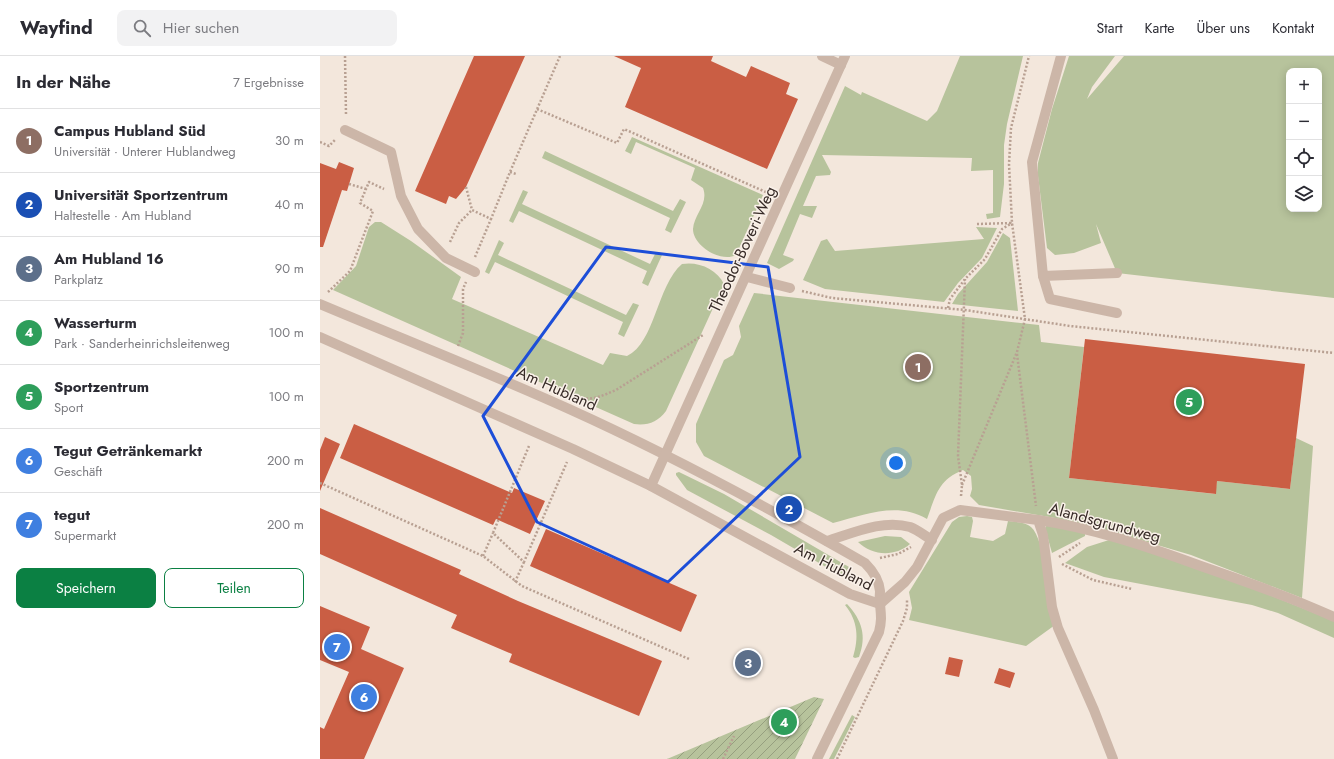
<!DOCTYPE html>
<html lang="de">
<head>
<meta charset="utf-8">
<style>
  :root { --surface:#fff; --page:#f2f2f3; --text:#2b2b33; --muted:#7c7c81; --line:#e1e1e2; --accent:#0b8043 }
  body { margin:0; font-family:Jost,sans-serif; background:var(--page); color:var(--text) }
  .controls { position:absolute; right:12px; top:12px; display:grid; overflow:hidden; border-radius:8px; box-shadow:0 2px 10px #0003 }
  .controls button { width:36px; height:36px; display:grid; place-items:center; padding:0; border:0; border-bottom:1px solid var(--line); background:var(--surface); color:var(--text); font:20px sans-serif }
  .you { position:absolute; left:576px; top:407px; width:14px; height:14px; margin:-10px; border:3px solid #fff; border-radius:50%; background:#1a73e8; box-shadow:0 0 0 6px #1a73e833 }
  .badge { display:grid; place-items:center; width:26px; height:26px; border-radius:50%; background:var(--accent); color:#fff; font-size:13px; font-weight:700 }
  .pin { position:absolute; translate:-50% -50%; border:2px solid #fff; box-shadow:0 1px 4px #0006 }
  .list { margin:0; padding:0; list-style:none }
  h2 { display:flex; justify-content:space-between; align-items:center; height:52px; margin:0; padding:0 16px; font-size:17px }
  h2 small { font-size:13px; font-weight:400; color:var(--muted) }
  .list li { display:grid; grid-template-columns:26px 1fr auto; gap:12px; align-items:center; box-sizing:border-box; height:64px; padding:0 16px; border-top:1px solid var(--line) }
  .list b { display:block; font-size:15px; white-space:nowrap }
  .list p { margin:0; font-size:13px; white-space:nowrap; color:var(--muted) }
  .list em { font-size:13px; font-style:normal; color:var(--muted) }
  .actions { display:flex; gap:8px; padding:12px 16px }
  .actions a { flex:1; padding:9px 0; border:1px solid var(--accent); border-radius:8px; text-align:center; font-size:14px; color:var(--accent) }
  .actions .main { background:var(--accent); color:#fff }
  .icon { flex:none; width:22px; height:22px; fill:none; stroke:currentColor; stroke-width:2; stroke-linecap:round; stroke-linejoin:round }
  .map { position:relative; flex:none; width:1014px; height:703px; overflow:hidden }
  header { display:flex; align-items:center; gap:24px; box-sizing:border-box; height:56px; padding:0 20px; background:var(--surface); border-bottom:1px solid var(--line) }
  header strong { font-size:19px }
  nav { display:flex; gap:22px; margin-inline-start:auto; font-size:14px }
  .search { width:280px; height:36px; background:var(--page); display:flex; align-items:center; gap:10px; box-sizing:border-box; padding:0 14px; border-radius:8px; color:var(--muted); font-size:15px }
  main { display:flex }
  aside { flex:1; background:var(--surface) }
  .map>svg:first-child { display:block }
  .grass { fill:#b7c39c; fill-rule:evenodd }
  .garden { fill:url(#garden-furrows) }
  .building { fill:#ca5e44 }
  .lines { fill:none; stroke-linecap:round; stroke-linejoin:round }
  .path { stroke:#b8a092; stroke-width:2.5; stroke-dasharray:2 2; stroke-linecap:butt }
  .service { stroke:#ccb6a8; stroke-width:10 }
  .minor { stroke:#ccb6a8; stroke-width:10 }
  .marked { fill:none; stroke:#1d4ed8; stroke-width:3; stroke-linejoin:round }
  .labels { text-anchor:middle; stroke-width:3; stroke-linejoin:round; paint-order:stroke }
  .street-label { font-size:16px; fill:#382c28; stroke:#faf1e9 }
</style>
</head>
<body>
<header>
<strong>Wayfind</strong>
<div class="search"><svg class="icon" aria-label="search" viewBox="0 0 24 24"><circle cx="10" cy="10" r="6"/><path d="M15 15l6 6"/></svg>Hier suchen</div>
<nav><a>Start</a><a>Karte</a><a>Über uns</a><a>Kontakt</a></nav>
</header>
<main>
<aside>
<h2>In der Nähe<small>7 Ergebnisse</small></h2>
<ul class="list">
<li><span class="badge" style="background:#8d6e63">1</span><div><b>Campus Hubland Süd</b><p>Universität · Unterer Hublandweg</p></div><em>30 m</em></li>
<li><span class="badge" style="background:#1a4fb4">2</span><div><b>Universität Sportzentrum</b><p>Haltestelle · Am Hubland</p></div><em>40 m</em></li>
<li><span class="badge" style="background:#5c6f8a">3</span><div><b>Am Hubland 16</b><p>Parkplatz</p></div><em>90 m</em></li>
<li><span class="badge" style="background:#2e9e5b">4</span><div><b>Wasserturm</b><p>Park · Sanderheinrichsleitenweg</p></div><em>100 m</em></li>
<li><span class="badge" style="background:#2e9e5b">5</span><div><b>Sportzentrum</b><p>Sport</p></div><em>100 m</em></li>
<li><span class="badge" style="background:#3f7fe0">6</span><div><b>Tegut Getränkemarkt</b><p>Geschäft</p></div><em>200 m</em></li>
<li><span class="badge" style="background:#3f7fe0">7</span><div><b>tegut</b><p>Supermarkt</p></div><em>200 m</em></li>
</ul>
<div class="actions"><a class="main">Speichern</a><a>Teilen</a></div>
</aside>
<div class="map">
<svg width="1014" height="703" viewBox="0 0 1014 703">
  <defs>
    <pattern id="garden-furrows" width="10" height="10" patternUnits="userSpaceOnUse"><rect width="10" height="10" fill="#b7c39c"/><path d="M-1 1l2-2M0 10L10 0M9 11l2-2" fill="none" stroke="#969f7f"/></pattern>
  </defs>
  <rect width="100%" height="100%" fill="#f3e7dc"/>
  <g class="grass">
    <polygon points="640,0 703,0 687,68 684,89 684,128 680,161 667,163 666,158 673,157 673,114 651,115 652,102 502,99 511,116 510,119 496,120 483,150 497,150 492,162 480,158 463,199 474,203 473,205 459,213 447,207 525,30 541,39 542,36 607,65 617,55"/>
    <path d="M749,0H795L772,31L767,43L804,0H1014V242L797,217L776,168L781,187L754,197L735,199L727,192L718,120V107L732,53ZM969,15H999V153H969Z"/>
    <path d="M312,81L443,139L416,199C401,207 373,190 373,173C374,158 389,148 383,132L371,124L375,112L316,86L311,98L305,95Z"/>
    <polygon points="225,95 353,155 360,143 366,146 351,177 345,174 350,162 222,102"/>
    <polygon points="203,134 208,136 202,148 330,208 336,196 342,199 328,230 322,227 327,215 199,155 193,167 189,165"/>
    <path d="M55,166H61L91,185L141,221L132,243L283,309L290,297L307,300C335,287 337,229 362,208C378,205 397,213 404,228L346,355C338,366 327,370 314,368L13,234L36,210L49,171Z"/>
    <polygon points="656,171 677,172 662,202 638,227 624,246 505,233 483,224 501,185 507,183 515,195 664,183"/>
    <polygon points="683,177 690,182 698,255 632,248 638,238 667,206"/>
    <polygon points="179,184 184,187 178,199 306,259 313,247 319,249 304,281 298,278 303,266 175,206 169,218 165,216"/>
    <path d="M434,237L719,269L721,286L764,291L749,422L895,438L897,425L970,433L976,382L993,390L982,542L871,499L780,472L735,462L659,449L650,440L652,433L651,420L643,414C618,424 616,439 607,463C577,445 544,459 513,467L384,400L376,386V368L404,304L413,299L421,281L419,270Z"/>
    <polygon points="359,416 404,438 529,511 523,521 451,479 367,434 356,419 356,417"/>
    <path d="M647,460L652,461L653,465L650,481L673,485L685,478L688,465C695,466 706,466 711,471C725,483 731,549 735,569L706,590L589,564L592,552L589,536L632,466L639,461Z"/>
    <polygon points="727,469 765,477 765,480 732,497 725,472"/>
    <path d="M565,480L581,481L590,488C575,501 552,500 538,486Z"/>
    <path d="M789,484C866,505 940,535 1014,565V582L958,557L932,549L784,521L745,507L767,491Z"/>
    <path d="M527,548C542,564 547,580 539,601L535,602L533,601C539,582 538,565 525,549Z"/>
    <polygon points="532,659 535,661 514,703 509,703"/>
  </g>
  <polygon class="garden" points="494,641 504,643 475,703 347,703"/>
  <g class="building">
    <polygon points="154,0 205,0 146,131 136,143 129,140 126,148 95,135"/>
    <polygon points="294,0 393,0 391,5 426,21 431,10 470,27 466,38 478,43 447,113 305,51 321,12"/>
    <polygon points="19,106 34,112 27,135 22,134 3,191 0,191 0,107 16,113"/>
    <polygon points="765,283 985,308 970,433 897,425 896,438 749,422"/>
    <polygon points="34,368 192,437 194,432 225,445 210,478 176,463 173,469 20,402"/>
    <polygon points="5,381 20,388 0,435 0,394"/>
    <polygon points="0,452 141,514 139,518 198,545 342,605 319,660 189,606 192,598 131,572 137,559 0,498"/>
    <polygon points="226,473 377,539 361,576 210,510"/>
    <polygon points="0,550 50,571 41,593 84,612 44,703 0,703 0,671 4,673 29,616 0,604"/>
    <polygon points="629,601 643,604 639,621 625,618"/>
    <polygon points="679,612 695,617 690,632 674,627"/>
  </g>
  <g class="lines">
    <g class="path">
      <polyline points="25,0 26,59"/>
      <polyline points="217,53 297,87 304,73 448,137"/>
      <polyline points="0,86 9,90 15,84"/>
      <polyline points="190,116 196,118"/>
      <polyline points="29,128 46,133"/>
      <polyline points="146,131 152,154 171,163 190,116 240,0"/>
      <polyline points="657,168 692,167"/>
      <polyline points="130,186 139,167 152,154"/>
      <polyline points="155,201 171,163"/>
      <polyline points="482,235 512,242 645,254 750,270 1014,297"/>
      <polyline points="8,236 30,215 53,155 40,147 49,126 64,133"/>
      <polyline points="628,252 630,243 645,223 665,203 682,173 692,167"/>
      <polyline points="138,290 143,277 143,233 146,226"/>
      <polyline points="697,298 716,450"/>
      <path d="M262,342C275,344 284,339 296,334L383,279"/>
      <polyline points="209,390 173,477 204,506 247,406"/>
      <polyline points="0,427 163,500 202,530 369,603"/>
      <polyline points="642,429 697,296 705,263 692,167 689,108 691,72 709,0"/>
      <polyline points="641,440 642,429 638,400 645,223"/>
      <polyline points="163,500 173,477"/>
      <polyline points="739,501 760,487"/>
      <polyline points="560,502 578,498 591,491"/>
      <polyline points="742,508 773,524 812,533"/>
      <polyline points="195,526 204,506"/>
      <polyline points="403,703 414,680"/>
      <polyline points="517,703 583,565 587,552 587,543"/>
    </g>
    <g class="service">
      <polyline points="502,0 521,9"/>
      <polyline points="741,0 712,106 723,220 797,217"/>
      <polyline points="25,74 71,96 81,140 98,173 126,202 155,216"/>
      <polyline points="723,220 730,243 797,257"/>
      <polyline points="427,221 470,232"/>
      <path d="M718,464C773,472 826,490 878,509C924,525 970,541 1014,561"/>
      <path d="M507,485C533,477 563,463 590,471C598,474 605,480 612,484"/>
    </g>
    <g class="minor">
      <path d="M0,248C83,283 167,316 249,353C351,399 449,452 545,507C553,515 559,524 560,535C560,539 559,544 560,548C561,559 562,564 559,576L497,703"/>
      <polyline points="0,281 253,393 331,430 530,538 560,548"/>
      <polyline points="331,430 525,0"/>
      <polyline points="560,548 585,526 597,511 623,462 640,454 718,464 723,479 732,551 738,572 774,654 793,703"/>
    </g>
  </g>
  <path class="marked" d="M286,191L448,211L480,401L348,526L217,466L163,360Z"/>
  <g class="labels">
    <g class="street-label">
      <text transform="translate(422 193) rotate(-65)" y="6">Theodor-Boveri-Weg</text>
      <text transform="translate(237 332) rotate(24)" y="6">Am Hubland</text>
      <text transform="translate(785 466) rotate(15)" y="6">Alandsgrundweg</text>
      <text transform="translate(514 510) rotate(27)" y="6">Am Hubland</text>
    </g>
  </g>
</svg>
<div class="controls">
<button>+</button>
<button>−</button>
<button><svg class="icon" aria-label="locate" viewBox="0 0 24 24"><circle cx="12" cy="12" r="6"/><path d="M12 2v4M12 18v4M2 12h4M18 12h4"/></svg></button>
<button><svg class="icon" aria-label="layers" viewBox="0 0 24 24"><path d="M12 4l9 5-9 5-9-5zM3 14l9 5 9-5"/></svg></button>
</div>
<div class="you"></div>
<div class="pin badge" style="left:598px;top:311px;background:#8d6e63">1</div>
<div class="pin badge" style="left:469px;top:453px;background:#1a4fb4">2</div>
<div class="pin badge" style="left:428px;top:607px;background:#5c6f8a">3</div>
<div class="pin badge" style="left:464px;top:666px;background:#2e9e5b">4</div>
<div class="pin badge" style="left:869px;top:346px;background:#2e9e5b">5</div>
<div class="pin badge" style="left:44px;top:641px;background:#3f7fe0">6</div>
<div class="pin badge" style="left:17px;top:591px;background:#3f7fe0">7</div>
</div>
</main>
</body>
</html>
